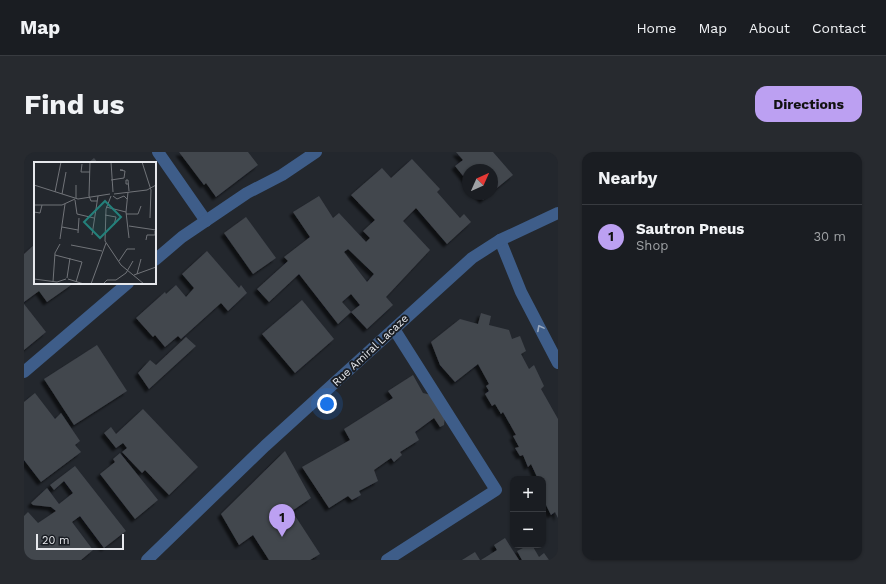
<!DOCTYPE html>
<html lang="en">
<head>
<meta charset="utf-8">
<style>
  :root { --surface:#1a1d22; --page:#272a2f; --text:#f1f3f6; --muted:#9fa2a5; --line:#383b40; --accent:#bca0f2 }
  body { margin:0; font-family:"Work Sans",sans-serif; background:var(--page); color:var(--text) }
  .controls { position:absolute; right:12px; bottom:12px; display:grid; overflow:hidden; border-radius:8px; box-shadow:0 1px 3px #0004 }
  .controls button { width:36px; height:36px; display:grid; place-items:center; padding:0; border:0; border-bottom:1px solid var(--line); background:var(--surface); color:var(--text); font:20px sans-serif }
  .compass { position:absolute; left:438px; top:12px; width:36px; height:36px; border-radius:50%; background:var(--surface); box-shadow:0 1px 3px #0004; rotate:45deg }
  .scale { position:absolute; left:12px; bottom:10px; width:88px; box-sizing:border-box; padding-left:4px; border:2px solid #e6e8ec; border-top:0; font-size:11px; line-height:14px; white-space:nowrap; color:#e6e8ec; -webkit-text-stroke:3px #191d23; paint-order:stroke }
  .you { position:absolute; left:303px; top:252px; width:14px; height:14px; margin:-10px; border:3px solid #fff; border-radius:50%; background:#1a73e8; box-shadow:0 0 0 6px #1a73e833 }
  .badge { display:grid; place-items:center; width:26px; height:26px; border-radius:50%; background:var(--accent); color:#111; font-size:13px; font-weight:700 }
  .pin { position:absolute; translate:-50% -33px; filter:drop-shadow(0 1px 2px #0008) }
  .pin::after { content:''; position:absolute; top:21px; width:14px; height:12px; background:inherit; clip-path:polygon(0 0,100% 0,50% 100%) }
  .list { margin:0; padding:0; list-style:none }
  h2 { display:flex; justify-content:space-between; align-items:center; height:52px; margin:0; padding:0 16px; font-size:17px }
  h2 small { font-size:13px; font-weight:400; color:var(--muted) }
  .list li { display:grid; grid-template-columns:26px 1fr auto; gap:12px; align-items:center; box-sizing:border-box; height:64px; padding:0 16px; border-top:1px solid var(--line) }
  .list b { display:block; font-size:15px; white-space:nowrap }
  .list p { margin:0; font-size:13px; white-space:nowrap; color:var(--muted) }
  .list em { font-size:13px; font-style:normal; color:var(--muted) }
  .map { position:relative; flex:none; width:534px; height:408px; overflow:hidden; border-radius:12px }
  header { display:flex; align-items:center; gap:24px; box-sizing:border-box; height:56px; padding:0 20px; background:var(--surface); border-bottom:1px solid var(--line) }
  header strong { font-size:19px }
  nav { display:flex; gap:22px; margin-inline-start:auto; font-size:14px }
  .intro { display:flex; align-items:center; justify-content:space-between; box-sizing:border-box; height:96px; padding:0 24px }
  h1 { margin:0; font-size:28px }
  .button { padding:10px 18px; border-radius:12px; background:var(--accent); color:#111; font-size:14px; font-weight:700 }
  main { display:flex; gap:24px; padding:0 24px }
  aside { flex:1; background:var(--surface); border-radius:12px; box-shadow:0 1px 3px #0004 }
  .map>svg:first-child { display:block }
  .building { fill:#42464d; fill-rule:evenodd; filter:url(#shadow) }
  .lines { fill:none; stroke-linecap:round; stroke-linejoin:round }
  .minor { stroke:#3e5d89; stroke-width:12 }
  .oneway { stroke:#9aa9bf }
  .labels { text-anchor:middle; stroke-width:4; stroke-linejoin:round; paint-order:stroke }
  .street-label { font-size:11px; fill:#e6e8ec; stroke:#191d23 }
  .inset-road { fill:none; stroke:#717479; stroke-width:1 }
  .view { fill:#24817b; fill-opacity:0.15; stroke:#24817b; stroke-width:2 }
  .inset-edge { fill:none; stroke:#e6e8ec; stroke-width:2 }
</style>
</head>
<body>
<header>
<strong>Map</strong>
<nav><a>Home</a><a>Map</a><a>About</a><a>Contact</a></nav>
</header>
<div class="intro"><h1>Find us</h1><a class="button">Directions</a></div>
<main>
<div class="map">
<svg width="534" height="408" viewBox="0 0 534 408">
  <defs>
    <filter id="shadow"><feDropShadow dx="-3.5" dy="3.5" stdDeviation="1" flood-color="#0009"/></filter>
  </defs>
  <rect width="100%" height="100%" fill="#23272d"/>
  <g class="building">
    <polygon points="155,0 224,0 234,13 192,45 182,31 180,33"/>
    <polygon points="432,0 469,0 489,23 468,40 468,18 444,18 444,30 431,14 439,8"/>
    <polygon points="70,6 74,11 64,11"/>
    <path d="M388,7L416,37L413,40L436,66L440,62L447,70L423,92L392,56L379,69L406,98L362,145L369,153L343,177L327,160L336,153L327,142L318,150L327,160L314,172L275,122L245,150L233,137L264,109L260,105L286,85L269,60L295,44L309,66L315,61L342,90L346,86L339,79L351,68L327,43L358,16L367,26ZM324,97L350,122L343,130L320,100Z"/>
    <polygon points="454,42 466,42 459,48"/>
    <polygon points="222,65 252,106 229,122 200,81"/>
    <polygon points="11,92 11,131 50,131 23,150 15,139 0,150 0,102"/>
    <polygon points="183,99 215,136 217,133 223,141 204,159 197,151 157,187 154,184 141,195 131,183 129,185 112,166 141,140 142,142 152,133 162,145 170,136 158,122"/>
    <polygon points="278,148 310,187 271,221 238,182"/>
    <polygon points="0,152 22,180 0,198"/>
    <polygon points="457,161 467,164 465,173 485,178 488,187 496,184 502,199 497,202 505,217 510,213 520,234 517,237 534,267 534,366 531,360 527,363 522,353 519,353 519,327 514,327 507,312 504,315 499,303 496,304 491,296 495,295 489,284 492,283 479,260 477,262 471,252 468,254 461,242 465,239 462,234 465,232 454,212 431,230 416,213 407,190 436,167 454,172"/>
    <polygon points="162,185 172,194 125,237 114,221 126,208 132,213"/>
    <polygon points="73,193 103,239 50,273 20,227"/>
    <polygon points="389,223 399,241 407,243 421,263 420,273 416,275 410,266 391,280 395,288 376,300 378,303 370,310 367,306 350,318 354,329 335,339 337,343 328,348 324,344 305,356 278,315 326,288 320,277 369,246 364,239"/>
    <polygon points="11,241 31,267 37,261 56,289 51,293 57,300 17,330 0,308 0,250"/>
    <polygon points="119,257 174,315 145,343 121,318 118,321 98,300 103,296 99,291 92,296 80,281 87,275 92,282"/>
    <polygon points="261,299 287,346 268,359 296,402 286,408 245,408 229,383 215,393 197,362"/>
    <polygon points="96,301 134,348 111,367 76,322 91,310 89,307"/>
    <polygon points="51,314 102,379 80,396 56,364 48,370 69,398 57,408 0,408 0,364 4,360 14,371 32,359 27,355 9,353 7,351 23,336 35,352 49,341 40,329 30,338 26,333"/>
    <polygon points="481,386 495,408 457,408 473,398 470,393"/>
    <polygon points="505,393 508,393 515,405 520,401 525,408 498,408 493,399"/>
    <polygon points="451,400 456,408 438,408"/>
  </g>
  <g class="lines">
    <g class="minor">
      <polyline points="134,0 182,69"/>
      <polyline points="476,88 497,140 534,211"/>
      <polyline points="131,108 158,85 223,41 258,23 292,0"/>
      <polyline points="0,220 104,131"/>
      <polyline points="123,408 241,294 448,106 476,88 534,61"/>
      <polyline points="363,408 472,338 370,177"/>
    </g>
  </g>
  <defs><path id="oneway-chevron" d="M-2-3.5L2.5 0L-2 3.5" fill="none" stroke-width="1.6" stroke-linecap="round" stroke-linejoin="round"/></defs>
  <use class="oneway" href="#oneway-chevron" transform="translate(516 176) rotate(-118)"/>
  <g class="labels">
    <g class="street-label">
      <text transform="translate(346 198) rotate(-43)" y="4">Rue Amiral Lacaze</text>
    </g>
  </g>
  <g transform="translate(10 10)">
    <rect width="122" height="122" fill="#23272d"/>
    <path class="inset-road" d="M56,0L55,34L57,39H63M77,0L79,30M108,0L117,28L116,56M48,2L47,10H56M77,18L90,16L91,9L86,8H89M94,22H92V18H94L95,29M0,23L44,37L76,32M21,30L27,0M94,30L92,50L95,76M28,32L32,10M80,32L113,28L122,23M77,34L72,47L71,79L87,103L110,122M79,34L83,37L90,34L93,37M42,36V23M41,38L43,52L60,56M0,43H28L41,37M72,45L92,50M0,50L6,51L8,43M92,52H104L107,44M71,53L82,55L80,63M95,64L122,68M28,65L44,68M44,71L45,56M58,73L64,34M26,77L31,42M112,78L113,73H121V69M37,83L68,89M21,93L48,100L42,120M85,99L93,87H101M103,112L107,97M100,113L122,105M33,116L36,96M0,117L23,120L32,117M34,117L50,122M19,120L21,91L26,82M57,122L72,81M69,122L73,118H82L92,111L99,99"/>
    <path class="view" d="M71,39L87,55L66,76L50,60Z"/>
    <rect width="122" height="122" class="inset-edge"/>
  </g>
</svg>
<div class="controls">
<button>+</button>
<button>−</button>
</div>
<svg class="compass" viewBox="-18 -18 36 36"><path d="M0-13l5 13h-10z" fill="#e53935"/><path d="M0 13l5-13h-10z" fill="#9fa2a5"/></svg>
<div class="scale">20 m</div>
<div class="you"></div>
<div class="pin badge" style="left:258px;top:385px">1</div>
</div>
<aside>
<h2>Nearby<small></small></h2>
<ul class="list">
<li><span class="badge">1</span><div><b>Sautron Pneus</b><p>Shop</p></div><em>30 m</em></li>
</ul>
</aside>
</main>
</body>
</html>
